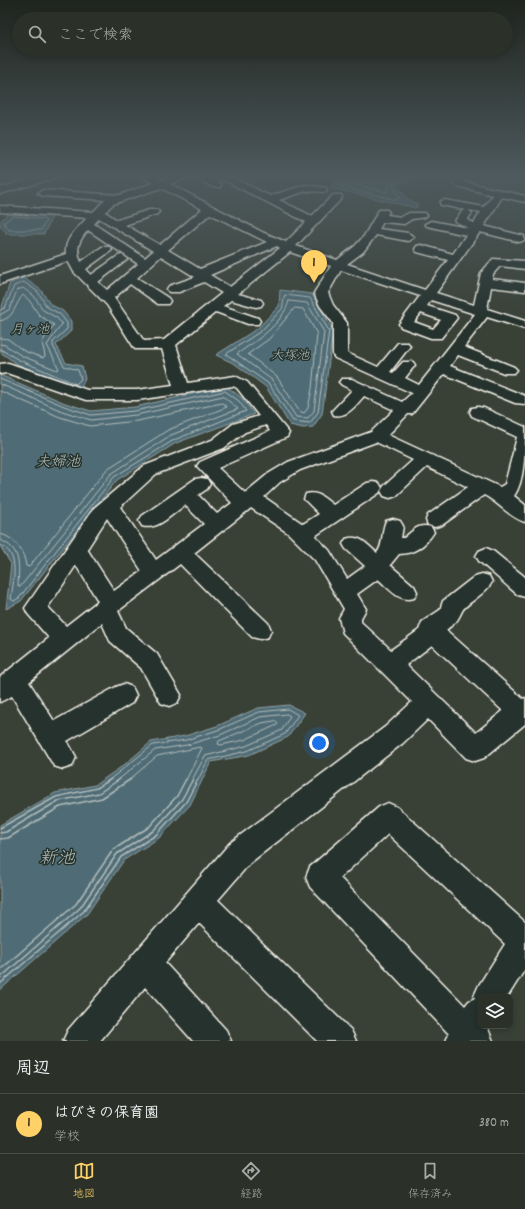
<!DOCTYPE html>
<html lang="ja">
<head>
<meta charset="utf-8">
<style>
  :root { --surface:#2b3129; --page:#333931; --text:#f1f3f6; --muted:#a6a9a8; --line:#474c46; --accent:#ffd166 }
  body { margin:0; font-family:Dekko,"Klee One",sans-serif; background:var(--page); color:var(--text) }
  .controls { position:absolute; right:12px; bottom:12px; display:grid; overflow:hidden; border-radius:8px; box-shadow:0 2px 6px #0003 }
  .controls button { width:36px; height:36px; display:grid; place-items:center; padding:0; border:0; border-bottom:1px solid var(--line); background:var(--surface); color:var(--text); font:20px sans-serif }
  .you { position:absolute; left:319px; top:743px; width:14px; height:14px; margin:-10px; border:3px solid #fff; border-radius:50%; background:#1a73e8; box-shadow:0 0 0 6px #1a73e833 }
  .badge { display:grid; place-items:center; width:26px; height:26px; border-radius:50%; background:var(--accent); color:#111; font-size:13px; font-weight:700 }
  .pin { position:absolute; translate:-50% -33px; filter:drop-shadow(0 1px 2px #0008) }
  .pin::after { content:''; position:absolute; top:21px; width:14px; height:12px; background:inherit; clip-path:polygon(0 0,100% 0,50% 100%) }
  .list { margin:0; padding:0; list-style:none }
  h2 { display:flex; justify-content:space-between; align-items:center; height:52px; margin:0; padding:0 16px; font-size:17px }
  h2 small { font-size:13px; font-weight:400; color:var(--muted) }
  .list li { display:grid; grid-template-columns:26px 1fr auto; gap:12px; align-items:center; box-sizing:border-box; height:60px; padding:0 16px; border-top:1px solid var(--line) }
  .list b { display:block; font-size:15px; white-space:nowrap }
  .list p { margin:0; font-size:13px; white-space:nowrap; color:var(--muted) }
  .list em { font-size:13px; font-style:normal; color:var(--muted) }
  .icon { flex:none; width:22px; height:22px; fill:none; stroke:currentColor; stroke-width:2; stroke-linecap:round; stroke-linejoin:round }
  .map { position:relative; flex:none; width:525px; height:1041px; overflow:hidden }
  .search { position:absolute; background:var(--surface); box-shadow:0 2px 6px #0003; left:12px; right:12px; top:12px; height:44px; display:flex; align-items:center; gap:10px; box-sizing:border-box; padding:0 14px; border-radius:22px; color:var(--muted); font-size:15px }
  .sheet { height:112px; background:var(--surface) }
  nav { display:flex; justify-content:space-around; align-items:center; box-sizing:border-box; height:56px; border-top:1px solid var(--line); background:var(--surface); font-size:11px; color:var(--muted) }
  nav a { display:grid; justify-items:center; gap:2px }
  nav .on { color:var(--accent) }
  .map>svg:first-child { display:block }
  .built { fill:#464b3e }
  .water { fill:#506c76; stroke:#92a1a4 }
  .lines { fill:none; stroke-linecap:round; stroke-linejoin:round }
  .shore-far1 { stroke:#b2bcba; stroke-width:1 }
  .shore { stroke:#b2bcba; stroke-width:1.5 }
  .minor-casing { stroke:#f4f1e8; stroke-width:3 }
  .minor { fill:#26332d; fill-rule:evenodd }
  .labels { text-anchor:middle; stroke-width:3; stroke-linejoin:round; paint-order:stroke }
  .far-water-label { font-size:13px; font-style:italic; fill:#b2bcba; stroke:#26332d }
  .water-label { font-size:15px; font-style:italic; fill:#b2bcba; stroke:#26332d }
  .near-water-label { font-size:18px; font-style:italic; fill:#b2bcba; stroke:#26332d }
</style>
</head>
<body>
<div class="map">
<svg width="525" height="1041" viewBox="0 0 525 1041">
  <rect width="100%" height="100%" fill="#394137"/>
  <filter id="ink" filterUnits="userSpaceOnUse"><feTurbulence type="fractalNoise" baseFrequency=".025" numOctaves="2"/><feDisplacementMap in="SourceGraphic" scale="8" xChannelSelector="R" yChannelSelector="G"/><feConvolveMatrix kernelMatrix="1 2 1 2 8 2 1 2 1" color-interpolation-filters="sRGB"/></filter>
  <g filter="url(#ink)">
    <polygon class="built" points="462,175 525,175 525,197 463,182 461,178"/>
    <g class="water">
      <polygon points="331,175 416,175 416,178 396,185 408,199 418,205 416,208 330,188 334,183"/>
      <polygon points="10,212 53,215 44,234 5,234 6,232 0,226 1,220"/>
      <polygon points="24,278 41,290 50,304 63,311 71,321 71,331 56,345 66,363 82,366 85,379 80,390 17,364 0,352 0,312 10,283"/>
      <polygon points="280,290 312,294 333,330 322,414 313,427 303,428 290,425 266,387 235,364 216,355 258,328 279,306"/>
      <polygon points="0,375 65,403 91,411 135,407 226,386 242,398 254,414 176,443 117,480 21,601 6,609 11,564 0,546"/>
      <polygon points="289,705 305,713 288,737 249,755 211,762 190,805 159,838 124,860 87,914 0,990 0,825 55,793 95,785 124,765 151,742 185,736 217,726 258,708"/>
    </g>
    <g class="lines">
      <g class="shore-far1">
        <polyline points="335,175 339,186 397,200 400,197 393,187 393,183 412,175"/>
        <polyline points="340,175 344,182 386,192 388,190 389,180 396,175"/>
        <polyline points="347,175 379,184 385,175"/>
        <polygon points="13,216 44,219 46,221 41,230 9,230 4,223"/>
        <polygon points="285,295 310,298 329,331 318,412 310,423 293,421 269,384 226,354 261,331 282,309"/>
        <path d="M289,301L307,303L324,332L314,411L308,418L296,417L272,380L237,354C257,340 282,325 289,301Z"/>
        <polygon points="295,308 303,309 317,334 312,389 308,408 304,413 299,411 277,377 248,354 269,339"/>
        <polyline points="0,310 5,308 14,286 24,282 38,292 47,307 60,314 67,323 67,329 53,342 53,346 64,366 78,370 81,379 76,384 19,360 0,349"/>
        <polyline points="0,315 10,309 17,290 23,288 34,296 43,310 57,318 62,324 47,345 59,369 57,370 22,356 5,345 0,344"/>
        <path d="M0,321C15,318 14,305 23,295L29,300L39,315L54,325L42,342L45,356L43,358L24,351L8,339L0,338"/>
        <path d="M0,379L64,406L91,415L135,411L225,391L239,401L246,411L174,440L114,477L19,598L14,601L11,599C13,582 21,553 0,545"/>
        <path d="M0,384L62,411L91,420L136,415L223,396L238,409L171,435L111,474L20,587L18,586C19,567 22,548 0,540"/>
        <path d="M0,391L60,417L90,426L137,421L222,403L227,407L168,430L107,469L29,567L26,566C24,551 15,537 0,534"/>
        <polygon points="276,721 278,723 277,725 244,740 221,745 218,744 219,741 262,723"/>
        <polyline points="109,780 153,745 186,740 218,730 259,712 288,709 298,715 285,734 247,751 208,760 198,780"/>
        <polyline points="118,780 155,750 187,745 220,735 260,717 287,714 290,716 282,730 246,746 205,756 192,780"/>
        <polyline points="129,780 157,756 200,747 202,748 186,780"/>
      </g>
      <g class="shore">
        <polyline points="0,828 56,797 97,788 111,779"/>
        <polyline points="0,833 6,832 58,801 99,793 120,779"/>
        <polyline points="0,839 8,838 60,807 102,798 131,779"/>
        <polyline points="0,970 76,904 113,850 149,827 177,796 186,779"/>
        <polyline points="0,978 80,908 117,854 153,831 182,799 193,779"/>
        <polyline points="0,984 84,911 121,857 156,835 186,802 198,779"/>
      </g>
      <defs>
        <g id="minor">
          <polygon points="44,175 59,175 58,177 0,194 0,188"/>
          <path d="M139,175H152L162,180C184,172 198,172 220,183L221,185L220,187H212L192,175L170,184L264,233L286,242L306,222L214,175H227L270,196L305,185L326,188L327,190L326,192L306,191L279,200L312,216L333,195H341L342,197L341,199L296,246L337,260L355,246L364,236L379,210H387L389,212L387,215L401,217L409,213H425L427,215L425,217L412,219L404,224L383,222L379,229L408,233L414,237L408,241L376,235L363,252L347,264L425,290L448,260L417,252L415,249L417,246L421,245L453,254L466,235L427,226L425,224L431,221L468,228L455,221L462,211L466,210L441,205L440,203L441,201L445,200L484,207L493,195L457,186L450,179L452,175H462L460,178L465,182L525,196V202L502,197L484,226L524,236V240L520,242L480,232L436,293L474,305L481,273L493,259L525,261V269L500,266L493,274L492,279L525,283V291L491,287L487,309L525,321V329L487,317L464,347L514,367L517,370L514,373H504L458,355L450,366L525,396V404L515,403L444,374L412,414H408L388,435L500,487L505,484L517,437L472,416L470,412L472,408L478,407L484,408L525,427C525,449 525,481 514,496L525,505V522C509,517 498,502 484,495L442,525L435,527L428,525L426,520L428,515L468,487L427,467L396,496L390,498L384,496L381,491L384,486L413,460L376,442L300,470L280,482L264,497L303,524L319,514L304,499L306,494C318,491 324,498 333,505L367,483L373,482L379,483L382,488L379,493L315,536L329,550L347,579L365,566L346,549L343,544L346,539C360,534 367,545 377,553C384,545 381,531 386,521L393,519L400,521L403,526L401,538H404C413,531 418,523 431,527L434,532C426,545 414,554 399,554L390,565L414,586L417,592L414,598C399,603 389,588 378,579L357,594L366,609L361,618V622L391,650L419,630L422,622L440,610L443,601L475,576L482,574L489,576L492,582C486,594 465,604 462,611C456,623 457,621 446,630L523,699L525,698V724L484,758L475,761L466,758L428,719L403,743L250,863L218,900L351,1030L356,1041H317L199,923L165,963L226,1030L231,1041H193L145,987L100,1041H63L68,1030L230,843L385,727L412,702L343,633L339,618L344,609L315,560L288,533L251,508L194,553L268,623L271,630L268,637L260,639L252,637L180,564L118,611L126,628L157,654L181,695L177,703L169,706L161,703L141,668L110,641L102,623L29,682L54,721L116,687L124,684L132,687L136,695L132,703L67,741L76,757L72,766L63,769L54,766L12,696L0,702V677L49,638L28,614L25,608L94,508L144,466L212,440L233,424L259,416L237,388L233,386L137,400H86L7,373L0,374V364L8,363L87,390H137L173,385L162,349H135L107,305L74,272L68,261L0,284V276L66,254C64,239 78,228 87,218L0,212V206L93,212L105,200L43,196L38,193L43,190L120,195L153,183ZM161,188L202,209L160,245L125,225L157,214L159,212L157,210H149L117,220L105,212L113,204ZM468,210L481,212L474,223L467,220L472,213ZM210,214L267,242L200,269L168,250ZM99,218L153,251L145,258L94,224ZM88,230L138,264L107,290L98,282L128,259L122,255L118,256L91,275L86,269L112,250L110,247H102L81,262C75,249 79,240 88,230ZM277,246L280,248L230,287L210,275ZM290,252L331,266L314,293L320,306L333,323V355L335,358L412,393L402,402L352,379H342L339,382L342,385L352,390L332,411L334,415C347,418 356,405 364,396L394,410L371,432L288,462L268,474L245,493L218,468L287,437L289,433L247,382L235,376L188,383L176,345L216,312L248,324H258L260,321L258,318L223,306L231,300L256,307L261,306L263,303L261,300L238,294ZM161,256L195,277L169,286L167,289L169,292H179L204,282L222,293L164,340L144,341L114,298L130,284L158,304H168L170,301L168,298L137,278ZM341,270L420,296L399,324L401,327L431,338H441L457,318L455,315L427,306L431,300L475,314L419,385L405,378L415,365L413,362H403L393,373L390,372L410,346L408,343H398L378,367L347,353V323L333,305L328,293ZM421,313L441,320L433,329L414,322ZM266,425L270,431L200,462L197,466L232,503L217,514L198,495L207,489L210,484L207,479L201,478L195,479L142,516L139,521L142,526C158,531 173,513 185,505L204,524L156,560L120,507L156,474L224,448L245,432ZM107,518L142,571L114,591L87,549ZM76,565L98,601L66,626L48,607ZM432,645L503,711L476,733L406,665Z"/>
          <polygon points="486,548 493,551 525,577 525,597 518,595 479,561 476,556 479,551"/>
          <path d="M388,803L397,807L525,922V969L508,996H480V1026H490L488,1029L493,1041H446L449,1034L310,887L306,877L310,867L379,807ZM388,834L505,944L479,985L474,996L475,998L469,1001L465,1006L340,878Z"/>
        </g>
      </defs>
      <use href="#minor" class="minor-casing"/>
      <use href="#minor" class="minor"/>
    </g>
  </g>
  <linearGradient id="sky" x2="0" y2="1"><stop stop-color="#1f241e"/><stop offset="0.55" stop-color="#4e5a5e"/><stop offset="1" stop-color="#4e5a5e" stop-opacity="0"/></linearGradient>
  <rect width="525" height="321" fill="url(#sky)"/>
  <g class="labels">
    <g class="far-water-label">
      <text x="30" y="333">月ヶ池</text>
      <text x="290" y="359">大塚池</text>
    </g>
    <g class="water-label">
      <text x="58" y="466">夫婦池</text>
    </g>
    <g class="near-water-label">
      <text x="57" y="863">新池</text>
    </g>
  </g>
</svg>
<div class="controls">
<button><svg class="icon" aria-label="layers" viewBox="0 0 24 24"><path d="M12 4l9 5-9 5-9-5zM3 14l9 5 9-5"/></svg></button>
</div>
<div class="you"></div>
<div class="pin badge" style="left:314px;top:283px">1</div>
<div class="search"><svg class="icon" aria-label="search" viewBox="0 0 24 24"><circle cx="10" cy="10" r="6"/><path d="M15 15l6 6"/></svg>ここで検索</div>
</div>
<section class="sheet">
<h2>周辺<small></small></h2>
<ul class="list">
<li><span class="badge">1</span><div><b>はびきの保育園</b><p>学校</p></div><em>380 m</em></li>
</ul>
</section>
<nav>
<a class="on"><svg class="icon" aria-label="map" viewBox="0 0 24 24"><path d="M3 6l6-2 6 2 6-2v14l-6 2-6-2-6 2zM9 4v14M15 6v14"/></svg>地図</a>
<a><svg class="icon" aria-label="directions" viewBox="0 0 24 24"><path d="M12 3l9 9-9 9-9-9zM9 14v-3h6M13 9l2 2-2 2"/></svg>経路</a>
<a><svg class="icon" aria-label="saved" viewBox="0 0 24 24"><path d="M7 4h10v16l-5-4-5 4z"/></svg>保存済み</a>
</nav>
</body>
</html>
